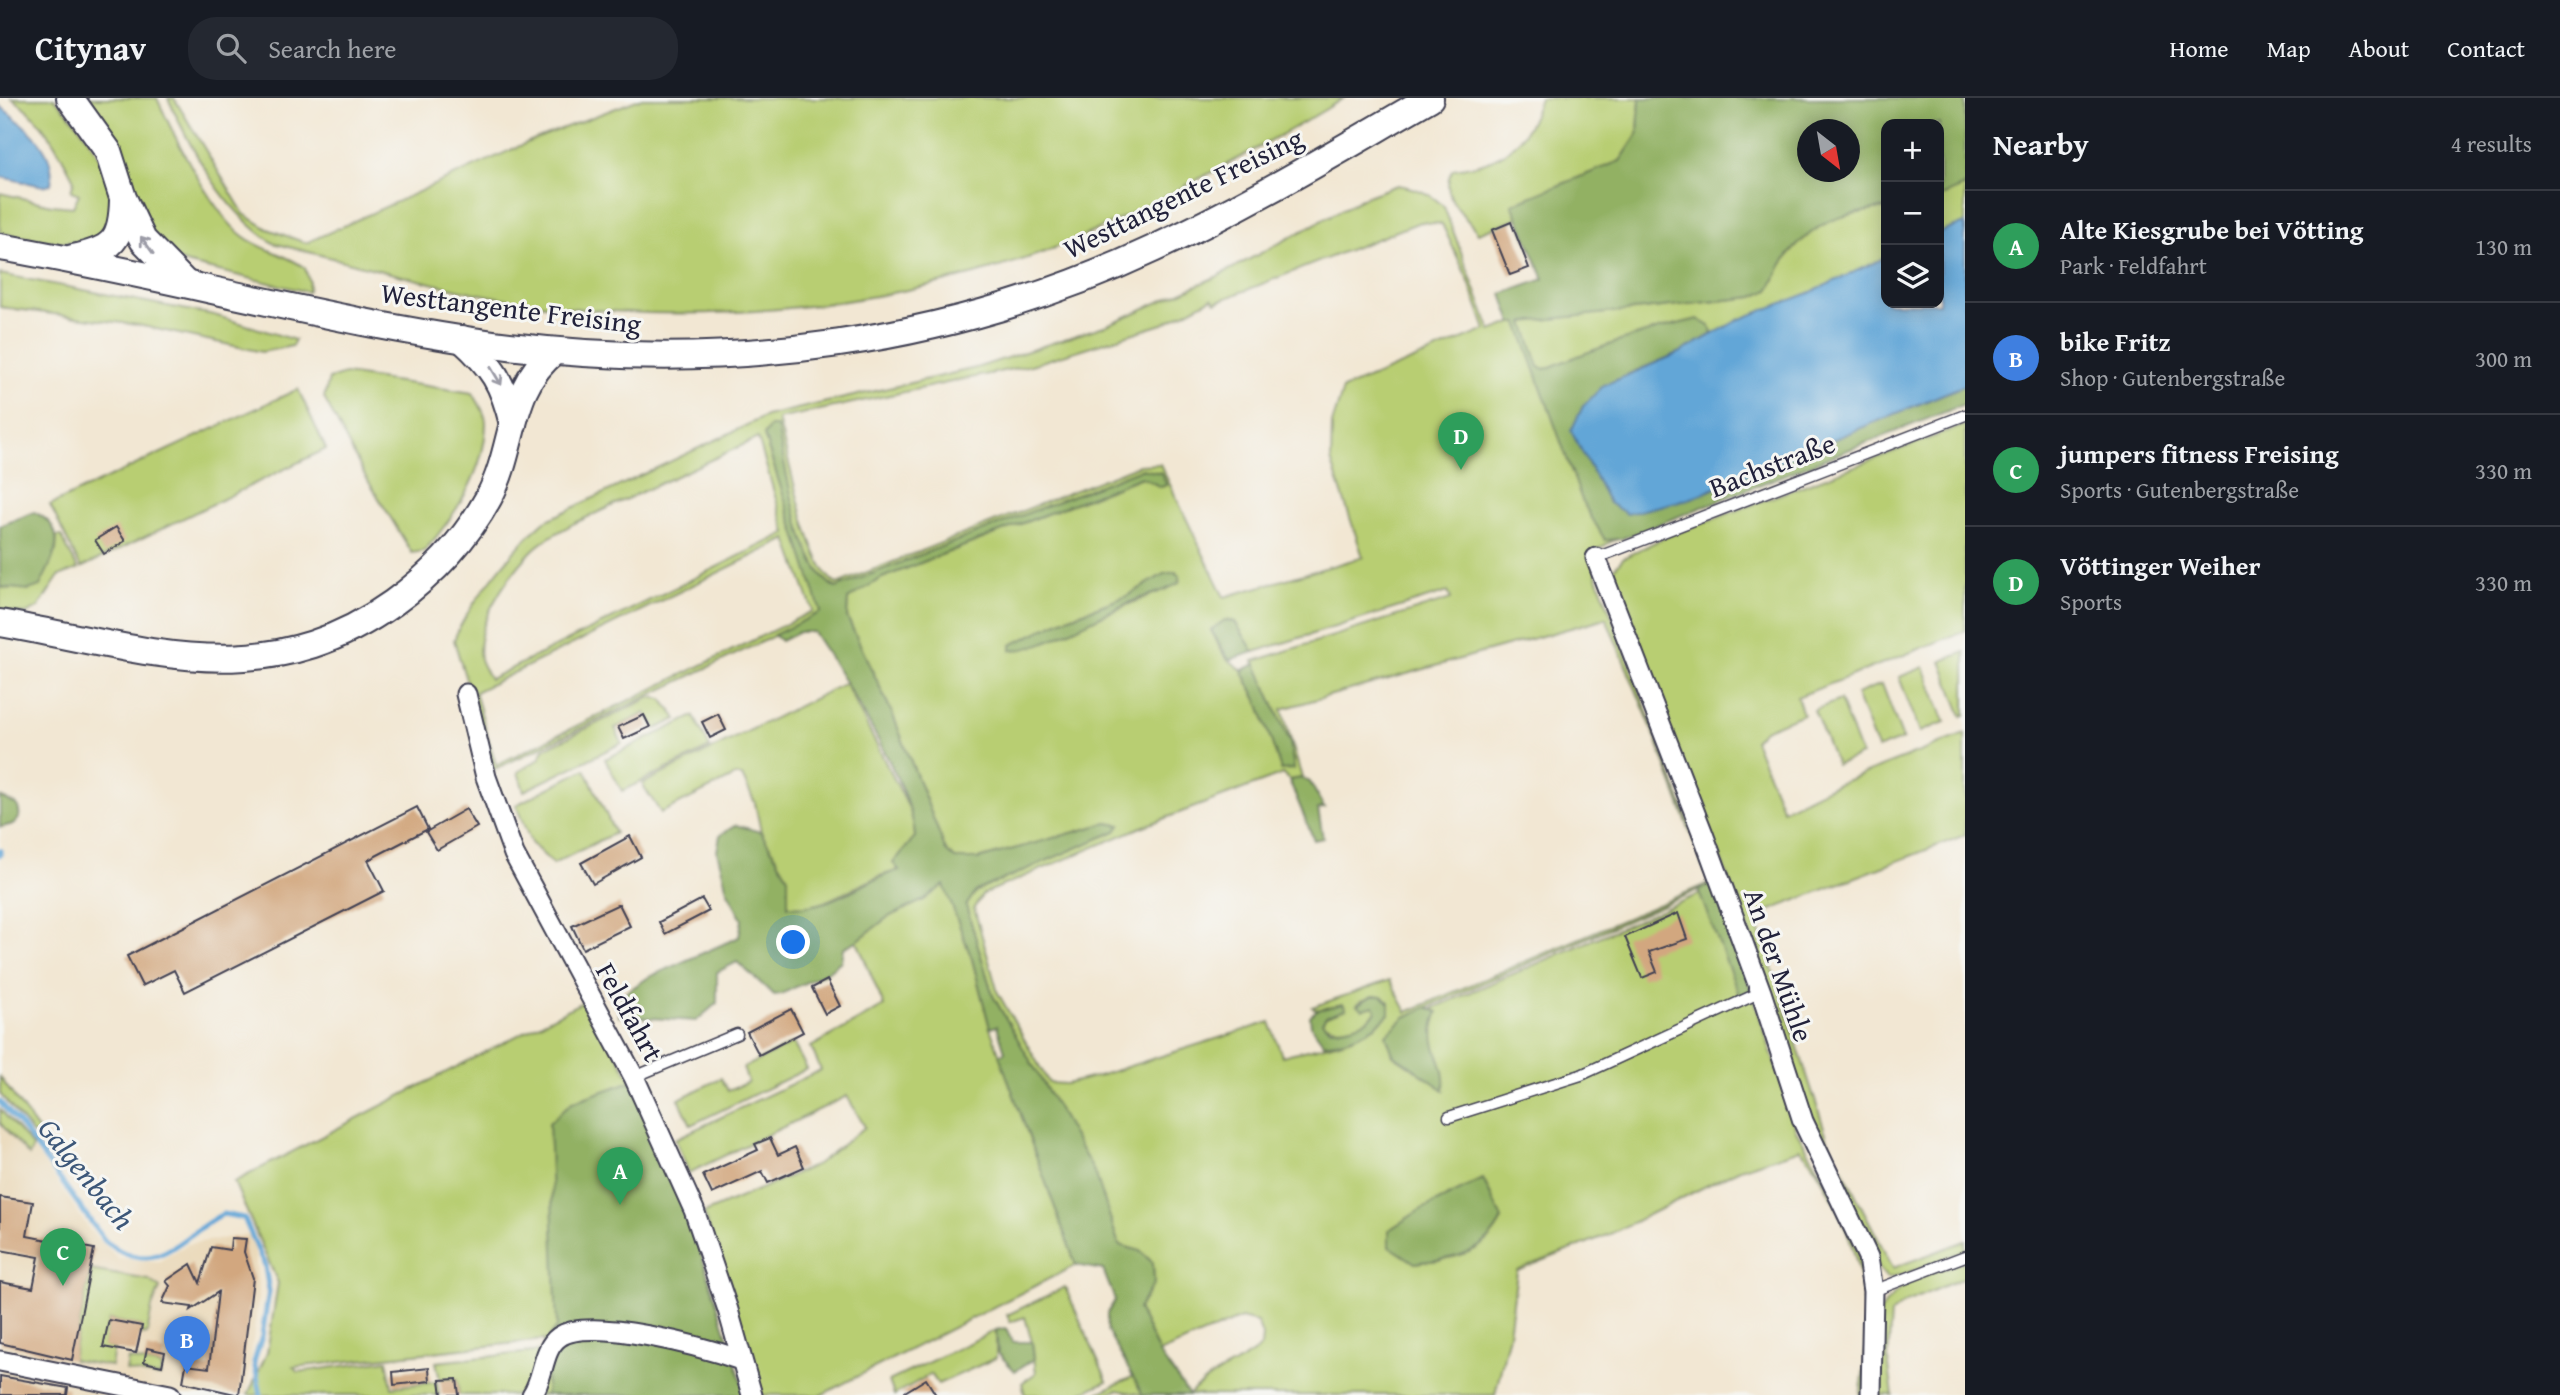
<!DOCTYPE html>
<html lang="en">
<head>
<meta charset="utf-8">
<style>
  :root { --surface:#171b24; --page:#242831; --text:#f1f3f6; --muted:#9ea1a6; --line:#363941; --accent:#d1495b }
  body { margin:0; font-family:"Gentium Book Plus",serif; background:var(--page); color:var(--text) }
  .controls { position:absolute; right:21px; top:21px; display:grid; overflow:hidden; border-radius:14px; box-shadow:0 4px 18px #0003 }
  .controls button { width:63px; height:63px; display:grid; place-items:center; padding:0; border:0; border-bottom:2px solid var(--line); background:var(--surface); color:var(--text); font:35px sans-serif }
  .compass { position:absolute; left:1797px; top:21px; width:63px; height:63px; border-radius:50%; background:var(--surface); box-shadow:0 4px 18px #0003; rotate:149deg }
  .you { position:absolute; left:794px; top:845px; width:24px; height:24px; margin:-18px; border:5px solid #fff; border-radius:50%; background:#1a73e8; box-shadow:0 0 0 10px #1a73e833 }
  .badge { display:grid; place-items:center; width:46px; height:46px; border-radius:50%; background:var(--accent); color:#fff; font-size:23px; font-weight:700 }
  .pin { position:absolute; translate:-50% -58px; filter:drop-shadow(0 2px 4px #0008) }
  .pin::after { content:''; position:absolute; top:37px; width:24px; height:21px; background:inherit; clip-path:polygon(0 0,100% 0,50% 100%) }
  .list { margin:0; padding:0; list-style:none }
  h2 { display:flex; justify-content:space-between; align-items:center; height:91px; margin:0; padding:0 28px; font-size:30px }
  h2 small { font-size:23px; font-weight:400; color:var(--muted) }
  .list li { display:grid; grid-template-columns:46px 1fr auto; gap:21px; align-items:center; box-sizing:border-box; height:112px; padding:0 28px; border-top:2px solid var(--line) }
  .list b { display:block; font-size:26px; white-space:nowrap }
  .list p { margin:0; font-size:23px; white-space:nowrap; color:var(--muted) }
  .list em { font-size:23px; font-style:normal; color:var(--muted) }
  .icon { flex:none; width:38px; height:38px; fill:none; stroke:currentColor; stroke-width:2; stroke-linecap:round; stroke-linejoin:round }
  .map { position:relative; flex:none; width:1965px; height:1297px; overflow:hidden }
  header { display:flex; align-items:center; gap:42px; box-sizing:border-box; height:98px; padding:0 35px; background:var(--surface); border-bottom:2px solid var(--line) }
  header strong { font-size:33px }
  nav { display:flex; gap:38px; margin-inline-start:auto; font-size:24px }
  .search { width:490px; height:63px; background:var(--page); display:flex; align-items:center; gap:18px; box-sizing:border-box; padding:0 24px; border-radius:28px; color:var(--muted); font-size:26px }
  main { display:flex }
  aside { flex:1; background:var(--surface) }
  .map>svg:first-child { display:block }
  .built { fill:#ead9ba }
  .green { fill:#b8ce72; stroke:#6d7856; stroke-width:2; fill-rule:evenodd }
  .forest { fill:#92b164; stroke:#5a6a50; stroke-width:2; fill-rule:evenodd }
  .water { fill:#62a6d7; stroke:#426489; stroke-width:2 }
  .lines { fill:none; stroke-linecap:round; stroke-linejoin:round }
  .stream { stroke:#62a6d7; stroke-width:5 }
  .building { fill:#d2a77f }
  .service-casing { stroke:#414052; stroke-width:13 }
  .minor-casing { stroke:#414052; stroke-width:23 }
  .secondary-casing { stroke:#414052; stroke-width:30 }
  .service { stroke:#fff; stroke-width:10 }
  .minor { stroke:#fff; stroke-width:19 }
  .secondary { stroke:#fff; stroke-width:26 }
  .oneway { stroke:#9c9ca7 }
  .labels { text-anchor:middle; stroke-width:6; stroke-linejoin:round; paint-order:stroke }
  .street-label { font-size:28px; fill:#22223b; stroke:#f6f6f2 }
  .water-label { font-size:30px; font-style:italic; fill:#3c5779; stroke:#f6f6f2 }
</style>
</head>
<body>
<header>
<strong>Citynav</strong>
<div class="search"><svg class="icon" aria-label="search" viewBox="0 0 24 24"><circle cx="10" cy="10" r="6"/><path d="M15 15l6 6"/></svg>Search here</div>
<nav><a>Home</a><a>Map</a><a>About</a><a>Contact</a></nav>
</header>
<main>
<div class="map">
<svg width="1965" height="1297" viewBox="0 0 1965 1297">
  <rect width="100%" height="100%" fill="#f6f6f2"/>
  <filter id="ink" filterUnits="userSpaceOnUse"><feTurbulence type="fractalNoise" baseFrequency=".0143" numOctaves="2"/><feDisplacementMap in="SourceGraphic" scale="14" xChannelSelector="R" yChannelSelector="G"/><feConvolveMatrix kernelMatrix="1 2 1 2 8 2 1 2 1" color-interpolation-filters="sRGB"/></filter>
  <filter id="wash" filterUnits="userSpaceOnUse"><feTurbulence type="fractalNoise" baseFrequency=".00686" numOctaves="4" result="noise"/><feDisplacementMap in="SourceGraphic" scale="28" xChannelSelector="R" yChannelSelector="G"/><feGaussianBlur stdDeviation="1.57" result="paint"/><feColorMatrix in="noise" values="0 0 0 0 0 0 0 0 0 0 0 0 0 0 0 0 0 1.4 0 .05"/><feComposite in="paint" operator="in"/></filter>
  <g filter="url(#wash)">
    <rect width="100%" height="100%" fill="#f2e7d3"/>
    <polygon class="built" points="0,1011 33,1049 91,1134 118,1160 158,1164 188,1146 253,1136 259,1195 246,1297 0,1297"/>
    <g class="green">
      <path d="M12,0H54C82,28 117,74 112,117C111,124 105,131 102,137C71,152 32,139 0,135V95L52,107L73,109L79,96L71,93L74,82C57,49 43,21 12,0Z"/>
      <path d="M88,0H157C173,36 212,115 243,138C261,152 287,156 305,170L309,183L308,194L185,165C135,141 139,89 119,45C112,29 98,14 88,0Z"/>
      <path d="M168,0H174L244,116L268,131L306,145L535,41L642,0H1344C1295,31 1243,58 1191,85C1132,116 1070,148 1006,167C872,207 731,223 593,212C484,204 378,171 273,145C224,113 191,52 168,0Z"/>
      <path d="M1540,0H1640L1638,36L1620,63L1513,106L1518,120L1478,135C1464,116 1437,97 1453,71C1503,65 1525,48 1540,0Z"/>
      <path d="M1397,87C1416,90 1431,95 1444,109L1491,233L1512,225L1754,199L1769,192C1776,183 1777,172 1784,163C1816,122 1836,118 1886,110V205H1939V99L1965,88V306L1610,444L1596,453V476L1712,786L1405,919L1387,937L1393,957L1444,991L1421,923L1429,912L1713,790L1752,894L1796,1032L1836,1100L1859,1156L1869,1207L1865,1297H1860C1873,1227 1863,1159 1830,1096C1821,1079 1814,1064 1800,1051L1740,1071L1612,1135L1517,1173L1509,1236L1495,1297H1189C1208,1275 1239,1268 1261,1249L1262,1237L1257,1224L1241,1220L1159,1255L1138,1211L1154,1185L1153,1165L1140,1153L1119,1147L1095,1077L993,898L966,808L976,793L1116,733L1120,727L1107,725L978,761H955L946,753L892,615L847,519L848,501L882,480L1142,379L1161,389L1166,387L1161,375L1141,371L836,490C800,472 785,367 777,329L770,328L764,338L822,515L493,672L454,542C466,509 517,446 545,423L766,318L976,270L1107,227L1218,178L1367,98ZM1420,124L1442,126L1469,184L1486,232L1343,291L1332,326L1331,362L1363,459L1224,499L1160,366L1139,367L837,486C810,474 787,353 778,321L1031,267L1163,226L1212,200L1216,204ZM758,340L786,435L490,581C487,575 482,568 480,561C474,526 507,480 530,455C542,442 559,434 575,425ZM787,441L813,513L496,667L475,594ZM1176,474L1180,478L1179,485L1038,545L1011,552V547L1062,522L1127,498L1164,476ZM1448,494L1451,501L1254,563L1290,644L1294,671H1281L1259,606L1242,572L1225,559L1211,532L1225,522L1235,524L1254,554ZM1606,520L1651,628L1709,785L1407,914L1390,882L1312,909L1317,912L1343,906L1346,911L1326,918L1322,924C1337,935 1366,929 1376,913L1374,908L1363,911L1357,907L1359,904C1371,898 1378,895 1389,904V916C1362,945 1319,948 1282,958L1270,924L1098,978L1066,986L1049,985L998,895L974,810L983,796L1139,730L1283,676L1289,682L1302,680L1282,611ZM1483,1081L1502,1121C1484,1159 1452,1160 1415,1165L1389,1147V1132L1420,1112Z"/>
      <polygon points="0,176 214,217 295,242 292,248 262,254 138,227 0,209"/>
      <path d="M345,276L473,295C477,303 486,315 486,324C486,372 454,420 424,453L412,455L364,376L324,300L329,281Z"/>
      <polygon points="298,291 326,351 81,470 50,407"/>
      <polygon points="1965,327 1965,533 1797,599 1803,616 1764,632 1754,642 1783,712 1830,689 1965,636 1965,737 1755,818 1829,1045 1893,1170 1965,1143 1965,1152 1904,1176 1887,1180 1875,1166 1813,1029 1753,843 1609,477 1623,460 1663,440"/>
      <polygon points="57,438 61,438 78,471 59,478 38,510 26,516 0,513 0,489 9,491 56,453"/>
      <polygon points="1965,554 1965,617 1962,618 1941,563"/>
      <polygon points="1924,569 1945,624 1920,634 1899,579"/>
      <polygon points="845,585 914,720 915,739 894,765 900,772 880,778 812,810 788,808 788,779 761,734 755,705 742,678 735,678 661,715 642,686"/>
      <polygon points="1882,586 1903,641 1877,651 1856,596"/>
      <polygon points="651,599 662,601 677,621 656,631 646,615 615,630 622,645 524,693 518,674 539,661 544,651"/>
      <polygon points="1840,602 1861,657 1836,667 1814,612"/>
      <polygon points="694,618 710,650 622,693 605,661"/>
      <polygon points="585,671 615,735 553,766 531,745 516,707"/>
      <polygon points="944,786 972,861 990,930 1076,1167 821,1297 761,1297 704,1115 816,1067 865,1029 847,998 689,1075 675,1041 821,972 811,949 884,908 857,843 888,819 924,802"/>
      <polygon points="586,902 632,983 746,1297 459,1297 457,1281 440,1282 436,1264 543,1253 544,1242 294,1269 298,1274 387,1262 392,1289 437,1284 439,1297 248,1297 267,1255 278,1185 234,1084"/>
      <polygon points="793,945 807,971 691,1027 679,1001 721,980 728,993 748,984 743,970"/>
      <polygon points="0,979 43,1039 33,1036 0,996"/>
      <polygon points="0,1011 33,1049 29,1058 0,1025"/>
      <path d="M1965,1163V1179L1904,1205L1891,1216L1888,1261L1893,1297H1878L1880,1214C1897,1183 1933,1174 1965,1163Z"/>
      <polygon points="90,1172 149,1182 160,1190 152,1209 147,1236 140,1237 141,1228 109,1222 104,1248 114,1251 111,1268 72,1262"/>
      <polygon points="1065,1189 1107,1283 1077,1297 1025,1297 1022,1285 1036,1275 1032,1244 1025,1219 1010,1224 1007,1217"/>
      <polygon points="996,1232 996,1260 938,1286 931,1276 894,1297 889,1283"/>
      <polygon points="128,1261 162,1268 160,1279 126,1273"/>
      <polygon points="1134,1278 1143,1297 1117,1292 1106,1297 1093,1297"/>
    </g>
    <g class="forest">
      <path d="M1640,0H1965V88L1939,99V26H1886V110C1837,118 1815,122 1784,163C1777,172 1776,183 1769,192L1754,199L1524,224L1539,269L1545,271C1596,250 1645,233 1698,221L1710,228L1712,236L1679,255L1628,276L1572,333L1609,405L1627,415L1689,401L1965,287V306L1621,441L1605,442L1583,405L1518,225H1512L1502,196L1544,181L1512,106L1620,63L1638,36ZM1808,32H1850V74H1808Z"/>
      <path d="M770,328H777C785,366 800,472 836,490L1141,371L1161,375L1167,387L1161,389L1141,379L882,480L848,501L847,519L892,615L946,753L955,761H978L1107,725L1120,727L1116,733L976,793L966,808L993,898L1096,1077L1119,1147L1140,1153L1153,1165L1154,1185L1138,1211L1159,1255L1189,1297H1143L1107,1232V1216L1115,1202L1103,1172L1076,1167L999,957L1005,954L997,928L990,930L972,861L944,787L924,802L888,819L857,843L843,850L841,863L826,875L781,896L774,897L737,864L717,874V905L696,923L619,918L622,897L649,879L739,839L742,822L727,792L717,753L720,737L736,727L761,734L788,779V808C830,813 859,784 899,772L893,765L915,739C914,692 842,577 813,534H799L781,543L774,537L821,514L764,337Z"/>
      <path d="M34,414C72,432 53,460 40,488L29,492L0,489V428Z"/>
      <path d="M1176,474L1180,478L1179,485C1165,494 1148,497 1133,503C1106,513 1034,556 1011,552V547L1062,522L1127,498L1164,476Z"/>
      <polygon points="1225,522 1235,524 1254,554 1229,562 1211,532"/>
      <polygon points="1256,566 1290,644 1294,671 1281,672 1259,606 1242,572"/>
      <polygon points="1302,680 1310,684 1324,710 1318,711 1323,740 1314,742 1289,682"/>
      <path d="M0,699L17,707C24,723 15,727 0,729Z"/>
      <polygon points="1712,786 1752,894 1740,899 1698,792"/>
      <path d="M1372,898H1382L1389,904V916C1371,935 1350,942 1324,946L1311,928L1310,918L1317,912L1343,906L1346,911L1326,918L1322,924L1331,931C1346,930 1368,927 1376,913L1374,908L1363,911L1357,907Z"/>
      <path d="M1427,909L1438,914C1423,948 1448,962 1444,992L1393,956L1386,937L1405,919Z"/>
      <polygon points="632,983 684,1102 746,1297 546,1297 547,1242 557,1229 549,1025 572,1004"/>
      <path d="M1483,1081L1502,1121C1484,1159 1452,1160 1415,1165L1389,1148V1132L1420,1112Z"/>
      <polygon points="1006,1230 1012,1244 1032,1244 1034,1261 1015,1273 998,1255 996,1232"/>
    </g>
    <g class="water">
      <path d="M0,8C25,28 57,50 51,86L43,88L0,79Z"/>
      <polygon points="1965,125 1965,287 1689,401 1627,416 1609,405 1571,333 1583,308 1604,287 1679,255 1740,221 1809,195 1886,159 1886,205 1939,205 1939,135"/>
    </g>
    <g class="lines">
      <g class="stream">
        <polyline points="0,752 0,757"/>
        <path d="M0,1004L22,1029L105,1143C157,1183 177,1139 223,1116L244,1120L265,1168L269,1193L262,1238L254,1264L261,1297"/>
      </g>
    </g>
    <g id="blocks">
      <g class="building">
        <polygon points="1511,124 1529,170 1510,177 1492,132"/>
        <polygon points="116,429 125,443 104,456 95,442"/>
        <polygon points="718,616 726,632 710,640 702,624"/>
        <polygon points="644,617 650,629 624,641 618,629"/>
        <polygon points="417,709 428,731 368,762 384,793 185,894 174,872 142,888 127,858"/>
        <polygon points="466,711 477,729 437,752 426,734"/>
        <polygon points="630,738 641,759 593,786 581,765"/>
        <polygon points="702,801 709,813 665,836 659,824"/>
        <polygon points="619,806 630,828 583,851 572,828"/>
        <polygon points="1678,815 1687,841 1649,854 1657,874 1642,880 1625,839"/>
        <polygon points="827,882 840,908 825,916 812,890"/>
        <polygon points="791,911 803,934 759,957 747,934"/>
        <polygon points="770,1040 778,1057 795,1049 804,1069 768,1085 762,1073 712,1096 703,1077 758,1052 755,1046"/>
        <polygon points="0,1099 33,1104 27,1138 94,1151 72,1262 0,1245 0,1184 33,1190 39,1159 0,1152"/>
        <polygon points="231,1140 246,1141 244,1154 253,1180 239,1297 183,1284 186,1267 209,1270 218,1194 191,1212 192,1209 162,1205 170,1188 166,1183 191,1166 200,1185 211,1149 230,1152"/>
        <polygon points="109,1222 142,1228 136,1255 103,1249"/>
        <polygon points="147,1250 165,1254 162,1268 144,1264"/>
        <polygon points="429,1270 430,1283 394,1287 393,1274"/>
        <polygon points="0,1278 68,1290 67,1297 0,1297"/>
        <polygon points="457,1281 459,1297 442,1297 440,1282"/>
        <polygon points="926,1281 936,1297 900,1297"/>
      </g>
    </g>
  </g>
  <g filter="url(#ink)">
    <use href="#blocks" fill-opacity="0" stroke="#414052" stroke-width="2"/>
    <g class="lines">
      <defs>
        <g id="service">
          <polyline points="1596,460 1965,317"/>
          <polyline points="634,979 737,936"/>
          <polyline points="1449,1019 1581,977 1761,894"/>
          <polyline points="1873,1193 1965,1158"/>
        </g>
        <g id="minor">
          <polyline points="1596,460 1703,736 1761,894 1803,1023 1868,1159 1873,1193 1871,1297"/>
          <polyline points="466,596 486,679 514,756 634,979 694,1112 728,1212 752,1297"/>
          <polyline points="0,1263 170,1297"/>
          <path d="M532,1297C544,1280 542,1251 559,1239C589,1217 706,1250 741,1262"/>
        </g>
        <g id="secondary">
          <polyline points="70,0 108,53 123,100 143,142 184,184"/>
          <path d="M0,149C170,178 337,226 509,248C730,275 951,246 1153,151C1249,107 1339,52 1430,0"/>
          <path d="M73,160C113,152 122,142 123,102"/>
          <path d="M462,241C493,269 503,285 513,326"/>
          <path d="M0,525C143,550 263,598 393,505C432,477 466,441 489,399C516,349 507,290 555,253"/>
        </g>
      </defs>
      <use href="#service" class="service-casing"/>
      <use href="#minor" class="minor-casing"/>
      <use href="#secondary" class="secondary-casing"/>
      <use href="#service" class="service"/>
      <use href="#minor" class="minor"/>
      <use href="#secondary" class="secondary"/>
    </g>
    <defs><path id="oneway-shaft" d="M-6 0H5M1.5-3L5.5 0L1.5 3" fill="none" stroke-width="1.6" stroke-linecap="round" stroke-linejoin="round" transform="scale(1.75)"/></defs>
    <g class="oneway">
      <use href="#oneway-shaft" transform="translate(147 147) rotate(-126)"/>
      <use href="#oneway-shaft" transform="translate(496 278) rotate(59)"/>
    </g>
  </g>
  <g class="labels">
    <g class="street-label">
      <text transform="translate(1183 95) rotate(-26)" y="10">Westtangente Freising</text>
      <text transform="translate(511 210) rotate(7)" y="10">Westtangente Freising</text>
      <text transform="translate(1772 367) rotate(-21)" y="10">Bachstraße</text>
      <text transform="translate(1779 867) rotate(71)" y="10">An der Mühle</text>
      <text transform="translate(630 914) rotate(61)" y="10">Feldfahrt</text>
    </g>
    <g class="water-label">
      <text transform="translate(86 1076) rotate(51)" y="10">Galgenbach</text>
    </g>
  </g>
</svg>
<div class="controls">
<button>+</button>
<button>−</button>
<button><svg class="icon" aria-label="layers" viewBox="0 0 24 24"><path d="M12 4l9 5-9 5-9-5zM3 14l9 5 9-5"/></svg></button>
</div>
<svg class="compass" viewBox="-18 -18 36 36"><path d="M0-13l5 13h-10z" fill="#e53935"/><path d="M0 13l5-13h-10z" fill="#9ea1a6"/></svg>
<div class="you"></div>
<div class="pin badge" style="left:620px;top:1107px;background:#2e9e5b">A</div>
<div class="pin badge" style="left:187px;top:1276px;background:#3f7fe0">B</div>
<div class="pin badge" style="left:63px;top:1188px;background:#2e9e5b">C</div>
<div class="pin badge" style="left:1461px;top:372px;background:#2e9e5b">D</div>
</div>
<aside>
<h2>Nearby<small>4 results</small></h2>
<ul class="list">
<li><span class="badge" style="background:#2e9e5b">A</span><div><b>Alte Kiesgrube bei Vötting</b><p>Park · Feldfahrt</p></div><em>130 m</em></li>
<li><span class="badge" style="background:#3f7fe0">B</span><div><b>bike Fritz</b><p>Shop · Gutenbergstraße</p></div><em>300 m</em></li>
<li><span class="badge" style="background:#2e9e5b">C</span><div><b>jumpers fitness Freising</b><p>Sports · Gutenbergstraße</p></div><em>330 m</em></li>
<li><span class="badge" style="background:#2e9e5b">D</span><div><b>Vöttinger Weiher</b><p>Sports</p></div><em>330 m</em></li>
</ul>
</aside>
</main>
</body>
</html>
